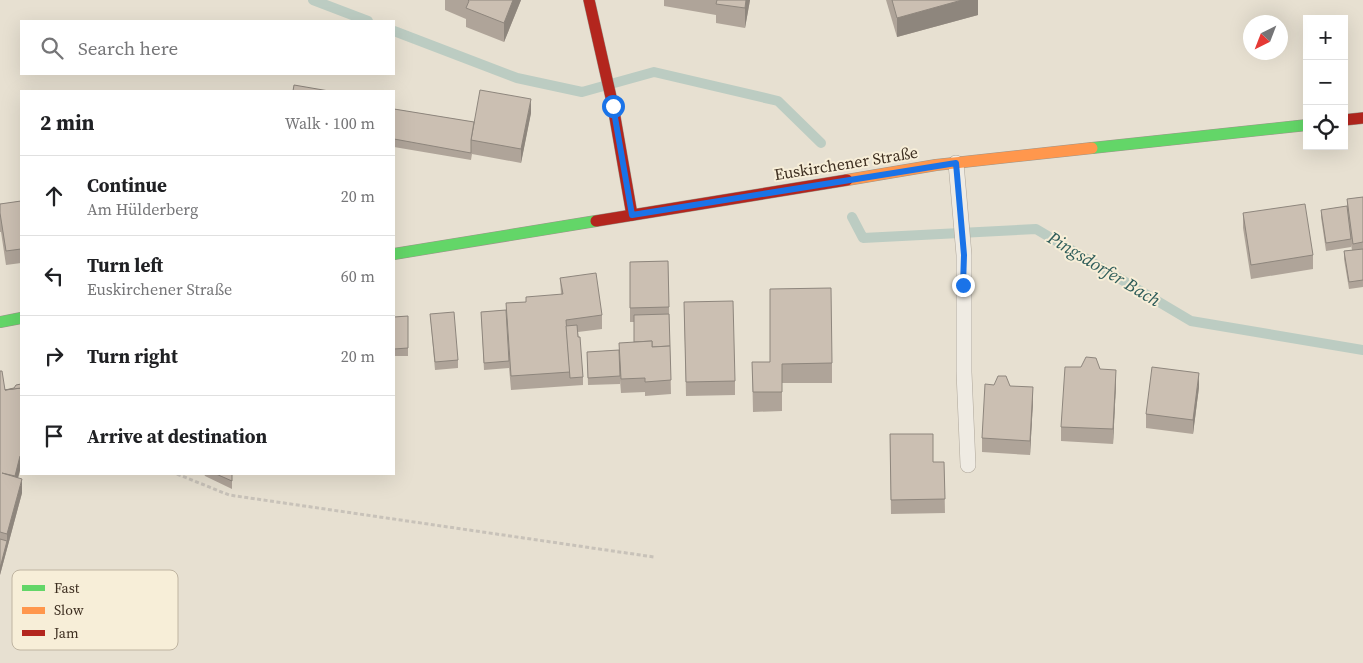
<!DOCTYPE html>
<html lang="en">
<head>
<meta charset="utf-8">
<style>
  :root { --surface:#fff; --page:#f6f6f6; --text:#202124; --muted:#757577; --line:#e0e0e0 }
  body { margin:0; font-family:"Source Serif 4",serif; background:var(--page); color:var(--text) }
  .controls { position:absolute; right:15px; top:15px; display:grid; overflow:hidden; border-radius:0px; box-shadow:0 5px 20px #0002 }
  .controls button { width:45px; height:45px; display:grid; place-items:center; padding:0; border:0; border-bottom:1px solid var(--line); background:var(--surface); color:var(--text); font:25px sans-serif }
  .compass { position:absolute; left:1243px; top:15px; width:45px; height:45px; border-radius:50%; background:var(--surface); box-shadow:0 5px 20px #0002; rotate:222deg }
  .stop { position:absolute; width:15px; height:15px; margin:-11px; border:4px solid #1a73e8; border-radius:50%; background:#fff }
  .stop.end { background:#1a73e8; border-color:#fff; box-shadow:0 1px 5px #0008 }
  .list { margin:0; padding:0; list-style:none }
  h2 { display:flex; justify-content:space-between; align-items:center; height:65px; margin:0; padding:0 20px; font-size:21px }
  h2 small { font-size:16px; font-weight:400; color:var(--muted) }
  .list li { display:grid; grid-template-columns:32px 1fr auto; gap:15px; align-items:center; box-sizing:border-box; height:80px; padding:0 20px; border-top:1px solid var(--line) }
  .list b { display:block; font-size:19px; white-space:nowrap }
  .list p { margin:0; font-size:16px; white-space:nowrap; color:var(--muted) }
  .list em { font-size:16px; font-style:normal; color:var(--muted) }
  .icon { flex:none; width:28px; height:28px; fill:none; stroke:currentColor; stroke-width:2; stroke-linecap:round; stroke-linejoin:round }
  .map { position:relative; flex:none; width:1363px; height:663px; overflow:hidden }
  .search { position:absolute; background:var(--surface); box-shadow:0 5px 20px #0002; left:20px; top:20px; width:375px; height:55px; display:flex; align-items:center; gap:12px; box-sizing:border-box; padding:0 18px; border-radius:0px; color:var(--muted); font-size:19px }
  .panel { position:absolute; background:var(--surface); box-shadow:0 5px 20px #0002; left:20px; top:90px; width:375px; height:385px; border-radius:0px }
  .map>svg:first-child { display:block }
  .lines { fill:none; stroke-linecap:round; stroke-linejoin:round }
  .stream { stroke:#bcccc2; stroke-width:10 }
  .lane-casing { stroke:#ada599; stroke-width:16 }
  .fast-casing { stroke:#9c958a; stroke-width:12 }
  .slow-casing { stroke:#9c958a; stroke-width:12 }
  .jam-casing { stroke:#9c958a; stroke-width:12 }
  .path { stroke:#c8c2b9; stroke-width:3; stroke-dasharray:4 2.5; stroke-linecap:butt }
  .lane { stroke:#efebe3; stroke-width:15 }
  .fast { stroke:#63d668; stroke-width:11 }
  .slow { stroke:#ff974d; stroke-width:11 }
  .jam { stroke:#b3261e; stroke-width:11 }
  .wall { fill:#afa499 }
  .shaded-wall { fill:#8e867d }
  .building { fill:#cbbfb2; stroke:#8e867d }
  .route { stroke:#1a73e8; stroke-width:6 }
  .labels { text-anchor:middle; stroke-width:4; stroke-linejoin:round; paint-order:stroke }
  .street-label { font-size:16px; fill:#3d2e20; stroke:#f7eed8 }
  .water-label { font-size:18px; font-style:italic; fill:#2f5d5a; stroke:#f7eed8 }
  .key { fill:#f7eed8; stroke:#bfb4a1; stroke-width:1 }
  .key-label { font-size:14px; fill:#3d2e20 }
</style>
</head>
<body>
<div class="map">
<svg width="1363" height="663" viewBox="0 0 1363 663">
  <rect width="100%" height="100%" fill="#e7e0d1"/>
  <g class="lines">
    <g class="stream">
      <polyline points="313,0 368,21"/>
      <polyline points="394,31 517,78 582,92 654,72 778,101 821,143"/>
      <polyline points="852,217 863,238 1036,229 1191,321 1363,350"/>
    </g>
    <defs>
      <polyline id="lane" points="956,163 964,255 964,372 968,465"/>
      <g id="fast">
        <polyline points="1092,148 1307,125"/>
        <polyline points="394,254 596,221"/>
        <polyline points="0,322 21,318"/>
      </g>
      <polyline id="slow" points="847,180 936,165 1092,148"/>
      <g id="jam">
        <polyline points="589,0 613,106 632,215"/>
        <polyline points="1344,120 1363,118"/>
        <polyline points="596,221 847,180"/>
      </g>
    </defs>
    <use href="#lane" class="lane-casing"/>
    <use href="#fast" class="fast-casing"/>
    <use href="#slow" class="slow-casing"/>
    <use href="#jam" class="jam-casing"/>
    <polyline class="path" points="177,474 229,495 654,557"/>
    <use href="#lane" class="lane"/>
    <use href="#fast" class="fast"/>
    <use href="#slow" class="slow"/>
    <use href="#jam" class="jam"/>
  </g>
  <g class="wall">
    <polygon points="445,0 521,0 504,42 466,27 466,19 445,10"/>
    <polygon points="664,0 750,0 745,28 716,23 716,15 664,6"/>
    <polygon points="886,0 978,0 978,15 897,37"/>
    <polygon points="394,109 474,122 531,113 521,163 472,154 471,160 394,147"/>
    <polygon points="1363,197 1363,287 1349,289 1344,259 1344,251 1352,250 1351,245 1351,247 1326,251 1321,217 1321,210 1347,206 1347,199"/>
    <polygon points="21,201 21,263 6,265 1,232 0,232 0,204"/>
    <polygon points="1243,213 1313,255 1313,269 1251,279 1243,228"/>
    <polygon points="668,261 671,394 645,396 645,392 621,393 620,380 620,384 588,385 587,352 619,350 634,342 634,322 630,322 630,262"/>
    <polygon points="560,278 602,315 602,329 578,332 583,377 583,385 511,390 509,367 509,368 484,370 481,312 506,310 506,303 526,302 561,295"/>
    <polygon points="684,302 735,381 735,395 686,396"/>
    <polygon points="430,314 458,360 458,368 435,370"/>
    <polygon points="408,316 408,356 394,356 394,317"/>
    <polygon points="752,362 832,363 832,383 782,383 782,411 753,412"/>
    <polygon points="1100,369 1116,384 1113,444 1061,441 1061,427"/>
    <polygon points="0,371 5,390 14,388 21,384 21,470 20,470 18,478 22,493 0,575"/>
    <polygon points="1010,386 1033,401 1030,455 982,452 982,438"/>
    <polygon points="1199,387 1193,434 1146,428 1146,414"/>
    <polygon points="890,434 933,462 944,462 945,513 891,514"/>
    <polygon points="204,474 232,474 232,489 205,476"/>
  </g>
  <g class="shaded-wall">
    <polygon points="513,0 521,0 504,42 504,23"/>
    <polygon points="746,0 750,0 745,28 745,8"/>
    <polygon points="962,0 978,0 978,15 897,37 897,18"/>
    <polygon points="531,99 531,113 521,163 521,149"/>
    <polygon points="1116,370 1116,384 1113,444 1113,429"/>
    <polygon points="1199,373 1199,387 1193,434 1193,420"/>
    <polygon points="1033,387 1033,401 1030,455 1030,441"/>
    <polygon points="20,456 20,470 15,490 15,476"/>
    <polygon points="22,479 22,493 0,575 0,568 7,541 7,534"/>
  </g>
  <g class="building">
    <polygon points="468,0 513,0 504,23 466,8 469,1"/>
    <polygon points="717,0 746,0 745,8 716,4"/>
    <polygon points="892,0 962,0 897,18"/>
    <polygon points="294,85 329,91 293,91"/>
    <polygon points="480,90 531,99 521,149 471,140"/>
    <polygon points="394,109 474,122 471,140 471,153 394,139"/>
    <polygon points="1363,197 1363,242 1353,244 1347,199"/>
    <polygon points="21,201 21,249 6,251 0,213 0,204"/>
    <polygon points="1305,204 1313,255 1251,265 1243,213"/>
    <polygon points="1347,206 1351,239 1326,243 1321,210"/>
    <polygon points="1363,249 1363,280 1349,282 1344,251"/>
    <polygon points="668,261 669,307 630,308 630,262"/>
    <polygon points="596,273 602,315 566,320 570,372 511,376 506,303 526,302 526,297 563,294 560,278"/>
    <polygon points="831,288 832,363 782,364 782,392 753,392 752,362 770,362 770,289"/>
    <polygon points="733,301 735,381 686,382 684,302"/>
    <polygon points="506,310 509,361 484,363 481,312"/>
    <polygon points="454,312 458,360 435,362 430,314"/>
    <polygon points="669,314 670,346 652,347 652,341 634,342 634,315"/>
    <polygon points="408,316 408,348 394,349 394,317"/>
    <polygon points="577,325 578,337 580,337 583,377 570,378 566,326"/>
    <polygon points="652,341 652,347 670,346 671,380 645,382 645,378 621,379 619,343"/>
    <polygon points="619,350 620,376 588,378 587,352"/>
    <polygon points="1086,357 1096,358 1100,369 1116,370 1113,429 1061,427 1065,367 1081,367"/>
    <polygon points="1152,367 1199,373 1193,420 1146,414"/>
    <polygon points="0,371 2,371 5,390 21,388 21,455 20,456 15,476 2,473 22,479 7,534 0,532"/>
    <polygon points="998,376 1006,376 1010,386 1033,387 1030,441 982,438 985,384 994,385"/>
    <polygon points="21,384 21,388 5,390 14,388 16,385"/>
    <polygon points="890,434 933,434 933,462 944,462 945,499 891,500"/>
    <polygon points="216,474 232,474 232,481"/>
    <polygon points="0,539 7,541 0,568"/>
  </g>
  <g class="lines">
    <polyline class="route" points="613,106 632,215 956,163 964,255 963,285"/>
  </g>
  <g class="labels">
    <g class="street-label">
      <text transform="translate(846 163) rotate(-9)" y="6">Euskirchener Straße</text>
    </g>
    <g class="water-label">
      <text transform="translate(1104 269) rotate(31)" y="6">Pingsdorfer Bach</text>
    </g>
  </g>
  <rect x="12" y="570" width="166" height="80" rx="8" class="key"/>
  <rect x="22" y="585" width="23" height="6" fill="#63d668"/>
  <rect x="22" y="607" width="23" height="7" fill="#ff974d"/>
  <rect x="22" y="630" width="23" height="6" fill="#b3261e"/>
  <g class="key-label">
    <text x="54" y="593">Fast</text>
    <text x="54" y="615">Slow</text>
    <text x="54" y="638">Jam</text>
  </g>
</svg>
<div class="controls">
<button>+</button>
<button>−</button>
<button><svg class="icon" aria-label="locate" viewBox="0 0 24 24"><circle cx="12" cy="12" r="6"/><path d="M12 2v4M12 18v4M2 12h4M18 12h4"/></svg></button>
</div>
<svg class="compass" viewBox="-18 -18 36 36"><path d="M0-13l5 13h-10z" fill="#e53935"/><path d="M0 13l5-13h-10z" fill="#757577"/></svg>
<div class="stop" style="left:613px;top:106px"></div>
<div class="stop end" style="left:963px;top:285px"></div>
<div class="search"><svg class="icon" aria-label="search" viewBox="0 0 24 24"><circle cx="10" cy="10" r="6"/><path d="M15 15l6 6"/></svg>Search here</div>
<section class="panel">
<h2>2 min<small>Walk · 100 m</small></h2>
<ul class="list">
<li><svg class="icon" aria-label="ahead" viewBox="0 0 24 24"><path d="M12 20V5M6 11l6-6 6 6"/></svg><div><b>Continue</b><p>Am Hülderberg</p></div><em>20 m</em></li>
<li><svg class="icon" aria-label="left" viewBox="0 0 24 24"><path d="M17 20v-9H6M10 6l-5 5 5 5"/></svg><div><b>Turn left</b><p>Euskirchener Straße</p></div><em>60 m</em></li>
<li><svg class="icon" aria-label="right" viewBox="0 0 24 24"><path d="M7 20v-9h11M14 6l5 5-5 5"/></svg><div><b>Turn right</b></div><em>20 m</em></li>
<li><svg class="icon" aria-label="arrive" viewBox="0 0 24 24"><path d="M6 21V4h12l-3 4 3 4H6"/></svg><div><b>Arrive at destination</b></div></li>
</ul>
</section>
</div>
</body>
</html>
